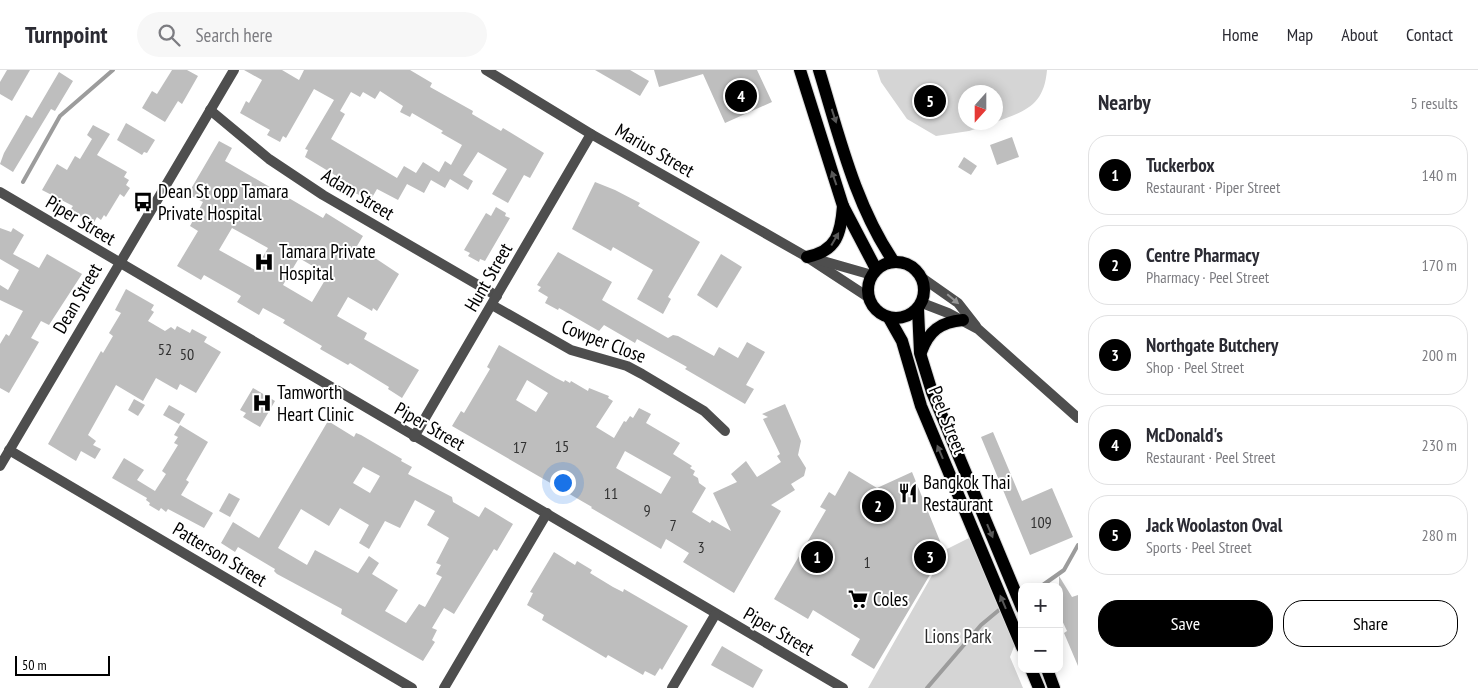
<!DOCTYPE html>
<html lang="en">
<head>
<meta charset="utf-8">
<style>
  :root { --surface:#fff; --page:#f7f7f7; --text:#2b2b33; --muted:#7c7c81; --line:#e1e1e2; --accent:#000 }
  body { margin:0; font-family:"PT Sans Narrow",sans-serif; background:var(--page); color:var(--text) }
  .controls { position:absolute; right:15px; bottom:15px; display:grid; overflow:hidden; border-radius:10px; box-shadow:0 2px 12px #0003 }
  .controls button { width:45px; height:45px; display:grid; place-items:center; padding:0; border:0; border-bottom:1px solid var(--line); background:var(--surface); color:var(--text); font:25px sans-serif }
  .compass { position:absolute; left:958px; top:15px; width:45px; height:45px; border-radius:50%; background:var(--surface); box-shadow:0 2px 12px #0003; rotate:201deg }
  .scale { position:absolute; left:15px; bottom:12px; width:95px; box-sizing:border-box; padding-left:5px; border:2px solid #000; border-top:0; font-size:14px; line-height:18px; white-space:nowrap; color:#000; -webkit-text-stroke:4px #fff; paint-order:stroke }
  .you { position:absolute; left:562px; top:412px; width:18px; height:18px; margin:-12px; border:4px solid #fff; border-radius:50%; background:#1a73e8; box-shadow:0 0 0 8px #1a73e833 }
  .badge { display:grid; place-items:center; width:32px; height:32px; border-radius:50%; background:var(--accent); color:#fff; font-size:16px; font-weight:700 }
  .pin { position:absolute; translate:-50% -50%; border:2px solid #fff; box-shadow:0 1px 5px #0006 }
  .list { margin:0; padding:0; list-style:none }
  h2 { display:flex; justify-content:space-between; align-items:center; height:65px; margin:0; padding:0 20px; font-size:21px }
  h2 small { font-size:16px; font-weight:400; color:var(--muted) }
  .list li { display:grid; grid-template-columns:32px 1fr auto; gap:15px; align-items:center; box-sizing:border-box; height:80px; margin:0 10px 10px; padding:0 10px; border:1px solid var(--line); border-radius:20px }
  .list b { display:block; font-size:19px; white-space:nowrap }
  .list p { margin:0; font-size:16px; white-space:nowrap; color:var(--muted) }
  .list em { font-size:16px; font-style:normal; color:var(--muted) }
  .actions { display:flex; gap:10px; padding:15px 20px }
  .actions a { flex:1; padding:11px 0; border:1px solid var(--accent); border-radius:20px; text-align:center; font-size:18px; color:var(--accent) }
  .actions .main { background:var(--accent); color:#fff }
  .icon { flex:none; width:28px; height:28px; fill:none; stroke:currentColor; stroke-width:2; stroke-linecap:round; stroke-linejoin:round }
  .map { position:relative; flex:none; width:1078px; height:618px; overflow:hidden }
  header { display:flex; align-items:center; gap:30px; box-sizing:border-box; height:70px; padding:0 25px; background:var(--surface); border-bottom:1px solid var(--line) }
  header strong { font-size:24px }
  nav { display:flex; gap:28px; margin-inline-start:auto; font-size:18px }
  .search { width:350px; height:45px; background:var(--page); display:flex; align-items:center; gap:12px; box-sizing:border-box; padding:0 18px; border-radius:28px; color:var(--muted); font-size:19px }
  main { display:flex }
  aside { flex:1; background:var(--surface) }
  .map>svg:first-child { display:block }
  .green { fill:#d5d5d5 }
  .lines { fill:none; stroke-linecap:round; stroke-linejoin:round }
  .stream { stroke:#9c9c9c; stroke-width:4 }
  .building { fill:#bebebe; fill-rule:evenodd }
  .primary-casing { stroke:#dbdbdb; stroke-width:14 }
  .minor { stroke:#4e4e4e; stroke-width:10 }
  .primary { stroke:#000; stroke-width:12 }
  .oneway { fill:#595959 }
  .oneway2 { fill:#959595 }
  .labels { text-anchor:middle; stroke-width:4; stroke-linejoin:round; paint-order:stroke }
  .number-label { font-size:16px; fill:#303030 }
  .street-label { font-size:19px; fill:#000; stroke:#fff }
  .poi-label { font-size:19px; fill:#000; stroke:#fff; text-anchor:start }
  .park-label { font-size:19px; fill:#2c2c2c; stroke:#fff }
</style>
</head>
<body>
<header>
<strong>Turnpoint</strong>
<div class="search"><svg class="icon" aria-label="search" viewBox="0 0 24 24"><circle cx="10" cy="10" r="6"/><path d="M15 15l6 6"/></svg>Search here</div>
<nav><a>Home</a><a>Map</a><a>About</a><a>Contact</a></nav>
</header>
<main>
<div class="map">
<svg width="1078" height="618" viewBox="0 0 1078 618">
  <rect width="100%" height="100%" fill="#fff"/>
  <g class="green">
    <path d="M877,0H1047C1044,36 1025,41 996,52V22H966V52L994,53L969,61L936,66L907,49L881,12Z"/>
    <polygon points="973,466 1015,574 1010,587 1023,618 868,618 947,479"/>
  </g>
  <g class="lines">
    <g class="stream">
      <polyline points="23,112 60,46 113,0"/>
      <polyline points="1040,517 1064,500 1078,475"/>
      <polyline points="927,618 981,555 999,540"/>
    </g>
  </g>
  <g class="building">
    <polygon points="7,0 30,0 12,31 0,24 0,12"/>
    <polygon points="172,0 187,0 198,6 182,34 178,31 165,52 142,38 152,21 157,24"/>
    <path d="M244,0H282L299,10L304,0H410L432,13L430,17L473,41L472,44L501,61L503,58L544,83L530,108L524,105L508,133L492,124L507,99L478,82L463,105L473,111L468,120L450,109L445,118L431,110L424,123L407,114L398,130L377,119L370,131L350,120L353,116L305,87L308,80L305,79L334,30L314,19L286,68L283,66L280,72L267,65L270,60L240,43L246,31L249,33L262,10ZM380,21L403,36L400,42L410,47L412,43L443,61L441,63L462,75L451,95L445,91L439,102L423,92L416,103L404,96L397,108L331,69L345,44L340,41L351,22L360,27L363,22L375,29Z"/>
    <polygon points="595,0 630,0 649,11 640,26"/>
    <polygon points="654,0 757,0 772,32 725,53 703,4 659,17"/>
    <polygon points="59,2 73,11 55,41 51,39 13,102 0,94 4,83 26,45 32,48"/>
    <polygon points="126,53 155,70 147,83 144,82 142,85 117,70"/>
    <polygon points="93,55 110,64 97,85 127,102 124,107 129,110 126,115 130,118 124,127 120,124 106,147 104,145 101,150 97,147 93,154 70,140 73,136 42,120 57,94 67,100 75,86 80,89 92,69 87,65"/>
    <polygon points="1012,67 1019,87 997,95 990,75"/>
    <path d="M219,71L232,78L225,91L323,148L326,143L363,166L357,176L399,204L377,241L373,238L372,241L348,227L337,246L367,263L364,269L419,300L402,328L388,319L389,317L350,293L348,295L320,279L322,276L283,253L285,250L263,238L259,245L237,232L241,226L204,205L201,210L177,196L198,161L190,156L203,132L188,124ZM232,158L268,178L255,200L219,180ZM299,188L328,205L312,232L283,215Z"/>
    <polygon points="964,87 977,96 971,105 958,97"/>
    <polygon points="595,112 615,120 640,133 638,136 700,172 668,227 671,229 663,244 637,229 653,200 613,177 611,181 572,159"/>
    <polygon points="496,137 506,143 505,146 510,148 485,191 480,189 479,192 468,186 470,183 464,180 486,143 491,146"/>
    <polygon points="0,158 11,162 13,158 24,165 13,184 30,193 39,198 47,184 82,204 49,255 41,251 31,268 39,272 9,323 0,318 0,274 6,264 9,266 23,241 0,230 0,215 8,220 19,200 0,189"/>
    <polygon points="558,182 612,212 602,230 668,268 673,265 678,266 714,286 719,277 738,288 747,272 765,282 746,315 754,319 745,334 685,299 687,297 637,269 635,273 604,255 599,261 559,238 558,240 545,233 548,227 538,221 541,217 537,215"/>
    <polygon points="721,184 742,197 717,238 697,225"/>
    <polygon points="126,219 154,235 151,240 154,242 148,251 165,261 171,257 175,260 177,256 190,263 192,259 207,267 204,272 221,282 196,323 180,314 177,320 156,308 143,331 116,315 88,365 96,371 93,375 101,379 95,389 81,381 76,391 48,374 101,281 103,283 113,266 109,263 121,243 115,240"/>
    <path d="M499,275L556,308L564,312L565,310L570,313L571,311L588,321L589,318L609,326L608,328L613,331L596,357L614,368L624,351L626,352L630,346L633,348L639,338L651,344L646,353L680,373L673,384L692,396L690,398L695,401L693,405L698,408L699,413L706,418L692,442L710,453L712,450L731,461L713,423L737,412L731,404L746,391L757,407L781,392L777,386L780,384L763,349L768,347L762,344L785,334L801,371L798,385L806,398L804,406L791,414L795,420L771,435L781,441L734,523L683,492L689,483L666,469L661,479L591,438L592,437L452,356L461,341L464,343L490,299L487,297ZM527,310L548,323L536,342L516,330ZM625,381L671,407L661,424L616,398Z"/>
    <polygon points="253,318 275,331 260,357 243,347 246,343 240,340"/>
    <polygon points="134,329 145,335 138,346 128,340"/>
    <polygon points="169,335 185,344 179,354 163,345"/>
    <path d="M328,351L354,367L356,363L361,365L402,389L401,391L412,397L408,404L452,427L453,432L479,447L485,437L513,454L497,481L494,479L454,544L444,538L432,558L437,560L432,570L435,572L423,591L341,544L342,539L277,504L274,501L275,499L238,477L235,482L221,473L233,452L259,468ZM363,397L380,406L370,423L353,413ZM415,430L435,441L427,455L449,468L436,493L441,495L436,504L442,507L425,537L419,534L406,553L385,541L398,520L372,504L379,493L369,486L358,503L315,480L307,495L278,478L301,439L329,456L340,438L369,455L359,473L369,479L385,451L400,458Z"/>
    <polygon points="180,355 208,372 186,410 189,412 181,425 213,443 204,458 168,439 166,442 161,438 159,441 149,435 150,433 146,430 147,428 112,408 124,388 144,400 137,410 155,421 166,404 162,401 178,375 174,373 178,367 174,365"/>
    <polygon points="993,362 1022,431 1052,418 1073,467 1030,485 981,367"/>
    <polygon points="849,401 877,418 912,402 944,481 874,599 851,585 860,569 813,540 808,549 774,529 826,440 820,437 829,422 835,426"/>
    <polygon points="229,423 240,429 230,447 219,441"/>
    <polygon points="554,482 575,495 577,491 592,500 590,503 613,517 623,522 624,519 688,556 662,600 660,598 655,606 645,601 643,605 608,585 606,588 542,550 544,545 527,535 533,523 530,522"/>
    <polygon points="1059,506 1072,527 1078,525 1078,596 1064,563 1067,561 1059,544"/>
    <polygon points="722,576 763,600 753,618 711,595"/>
  </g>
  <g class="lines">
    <defs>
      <g id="primary">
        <polyline points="800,0 843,136 876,199"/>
        <path d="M819,0C839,65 855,135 894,192"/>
        <path d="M807,187C837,181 841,163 843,136"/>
        <circle cx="896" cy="220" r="28"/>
        <polyline points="918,239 920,283 932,322 1022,538"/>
        <polyline points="889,248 902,271 921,336 1022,577"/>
        <path d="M921,282C929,261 940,252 963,250"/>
        <polyline points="1031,599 1039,618"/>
        <polyline points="1047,599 1054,618"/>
      </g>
    </defs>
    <use href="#primary" class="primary-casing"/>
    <g class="minor">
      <polyline points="486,0 591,64 807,187 868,227"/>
      <polyline points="210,40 269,89 323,125 497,226"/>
      <polyline points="0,122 843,618"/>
      <polyline points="816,189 872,205"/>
      <polyline points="921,207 958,233 976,256"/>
      <polyline points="922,233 948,243 978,259 1078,348"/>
      <polyline points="492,235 571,280 627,296 642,304 704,341 725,361"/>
      <polyline points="414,367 591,64"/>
      <polyline points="9,380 412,618"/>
      <polyline points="0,396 234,0"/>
      <polyline points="444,618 547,443"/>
      <polyline points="672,618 715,545"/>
    </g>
    <use href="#primary" class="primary"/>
  </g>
  <defs><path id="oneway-solid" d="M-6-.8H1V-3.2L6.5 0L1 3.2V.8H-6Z" transform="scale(1.25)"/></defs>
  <g class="oneway">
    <use href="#oneway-solid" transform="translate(834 46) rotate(72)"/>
    <use href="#oneway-solid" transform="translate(834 108) rotate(-109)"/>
    <use href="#oneway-solid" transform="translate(835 169) rotate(-60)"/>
    <use href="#oneway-solid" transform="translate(940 382) rotate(-113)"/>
    <use href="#oneway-solid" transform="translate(990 461) rotate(67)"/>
    <use href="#oneway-solid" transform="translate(1003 532) rotate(-113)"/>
  </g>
  <use class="oneway2" href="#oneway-solid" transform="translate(953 229) rotate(40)"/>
  <defs>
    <symbol id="bus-bare" viewBox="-9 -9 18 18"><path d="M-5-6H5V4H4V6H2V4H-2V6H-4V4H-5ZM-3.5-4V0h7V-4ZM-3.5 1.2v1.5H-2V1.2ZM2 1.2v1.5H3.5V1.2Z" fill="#000" stroke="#fff" stroke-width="2.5" paint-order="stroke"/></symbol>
    <symbol id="hospital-bare" viewBox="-9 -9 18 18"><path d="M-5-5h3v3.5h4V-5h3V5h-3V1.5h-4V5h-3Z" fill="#000" stroke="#fff" stroke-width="2.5" paint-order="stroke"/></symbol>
    <symbol id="restaurant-bare" viewBox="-9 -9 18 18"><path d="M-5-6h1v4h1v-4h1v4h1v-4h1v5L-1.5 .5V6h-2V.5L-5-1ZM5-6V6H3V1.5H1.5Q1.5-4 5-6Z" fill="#000" stroke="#fff" stroke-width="2.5" paint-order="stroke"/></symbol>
    <symbol id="supermarket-bare" viewBox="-9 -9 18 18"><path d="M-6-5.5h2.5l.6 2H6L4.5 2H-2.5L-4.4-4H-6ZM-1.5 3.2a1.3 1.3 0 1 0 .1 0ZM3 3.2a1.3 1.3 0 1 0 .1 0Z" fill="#000" stroke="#fff" stroke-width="2.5" paint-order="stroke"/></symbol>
  </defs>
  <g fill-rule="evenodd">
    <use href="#bus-bare" x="129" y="118" width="28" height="28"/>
    <use href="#hospital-bare" x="250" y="178" width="28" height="28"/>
    <use href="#hospital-bare" x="248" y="319" width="28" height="28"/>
    <use href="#restaurant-bare" x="894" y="409" width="28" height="28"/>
    <use href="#supermarket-bare" x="844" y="515" width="28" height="28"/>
  </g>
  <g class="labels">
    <g class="number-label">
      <text x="165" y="285">52</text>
      <text x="187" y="290">50</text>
      <text x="562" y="382">15</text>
      <text x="520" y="383">17</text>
      <text x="611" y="429">11</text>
      <text x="647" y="446">9</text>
      <text x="1041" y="458">109</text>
      <text x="673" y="461">7</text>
      <text x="701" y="483">3</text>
      <text x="867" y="498">1</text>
    </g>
    <g class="street-label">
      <text transform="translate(655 80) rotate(30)" y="7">Marius Street</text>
      <text transform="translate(358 124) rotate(31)" y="7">Adam Street</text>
      <text transform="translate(81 150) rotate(31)" y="7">Piper Street</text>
      <text transform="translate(488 207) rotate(-60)" y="7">Hunt Street</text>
      <text transform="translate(77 228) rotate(-60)" y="7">Dean Street</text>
      <text transform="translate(604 271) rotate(21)" y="7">Cowper Close</text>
      <text transform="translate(948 350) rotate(68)" y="7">Peel Street</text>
      <text transform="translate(430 356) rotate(30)" y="7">Piper Street</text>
      <text transform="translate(220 484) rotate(31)" y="7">Patterson Street</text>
      <text transform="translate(779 561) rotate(30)" y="7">Piper Street</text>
    </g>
    <g class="poi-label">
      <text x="158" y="128">Dean St opp Tamara<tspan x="158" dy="22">Private Hospital</tspan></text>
      <text x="279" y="188">Tamara Private<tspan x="279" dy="22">Hospital</tspan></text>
      <text x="277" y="329">Tamworth<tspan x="277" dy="22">Heart Clinic</tspan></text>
      <text x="923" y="419">Bangkok Thai<tspan x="923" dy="22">Restaurant</tspan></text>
      <text x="873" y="536">Coles</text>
    </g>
    <g class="park-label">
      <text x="958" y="573">Lions Park</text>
    </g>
  </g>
</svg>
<div class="controls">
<button>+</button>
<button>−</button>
</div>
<svg class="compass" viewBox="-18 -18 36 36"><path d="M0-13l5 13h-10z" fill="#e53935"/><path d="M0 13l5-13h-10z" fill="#7c7c81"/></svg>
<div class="scale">50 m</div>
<div class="you"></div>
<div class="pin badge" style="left:817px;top:487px">1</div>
<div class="pin badge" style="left:878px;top:436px">2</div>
<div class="pin badge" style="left:930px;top:487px">3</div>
<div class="pin badge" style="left:741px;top:26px">4</div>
<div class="pin badge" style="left:930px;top:31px">5</div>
</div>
<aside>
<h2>Nearby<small>5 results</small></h2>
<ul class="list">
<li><span class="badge">1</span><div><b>Tuckerbox</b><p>Restaurant · Piper Street</p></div><em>140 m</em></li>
<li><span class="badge">2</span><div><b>Centre Pharmacy</b><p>Pharmacy · Peel Street</p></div><em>170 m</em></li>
<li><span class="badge">3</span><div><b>Northgate Butchery</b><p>Shop · Peel Street</p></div><em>200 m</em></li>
<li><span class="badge">4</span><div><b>McDonald's</b><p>Restaurant · Peel Street</p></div><em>230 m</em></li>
<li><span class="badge">5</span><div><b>Jack Woolaston Oval</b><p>Sports · Peel Street</p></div><em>280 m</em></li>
</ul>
<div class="actions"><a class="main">Save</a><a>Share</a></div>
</aside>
</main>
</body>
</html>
